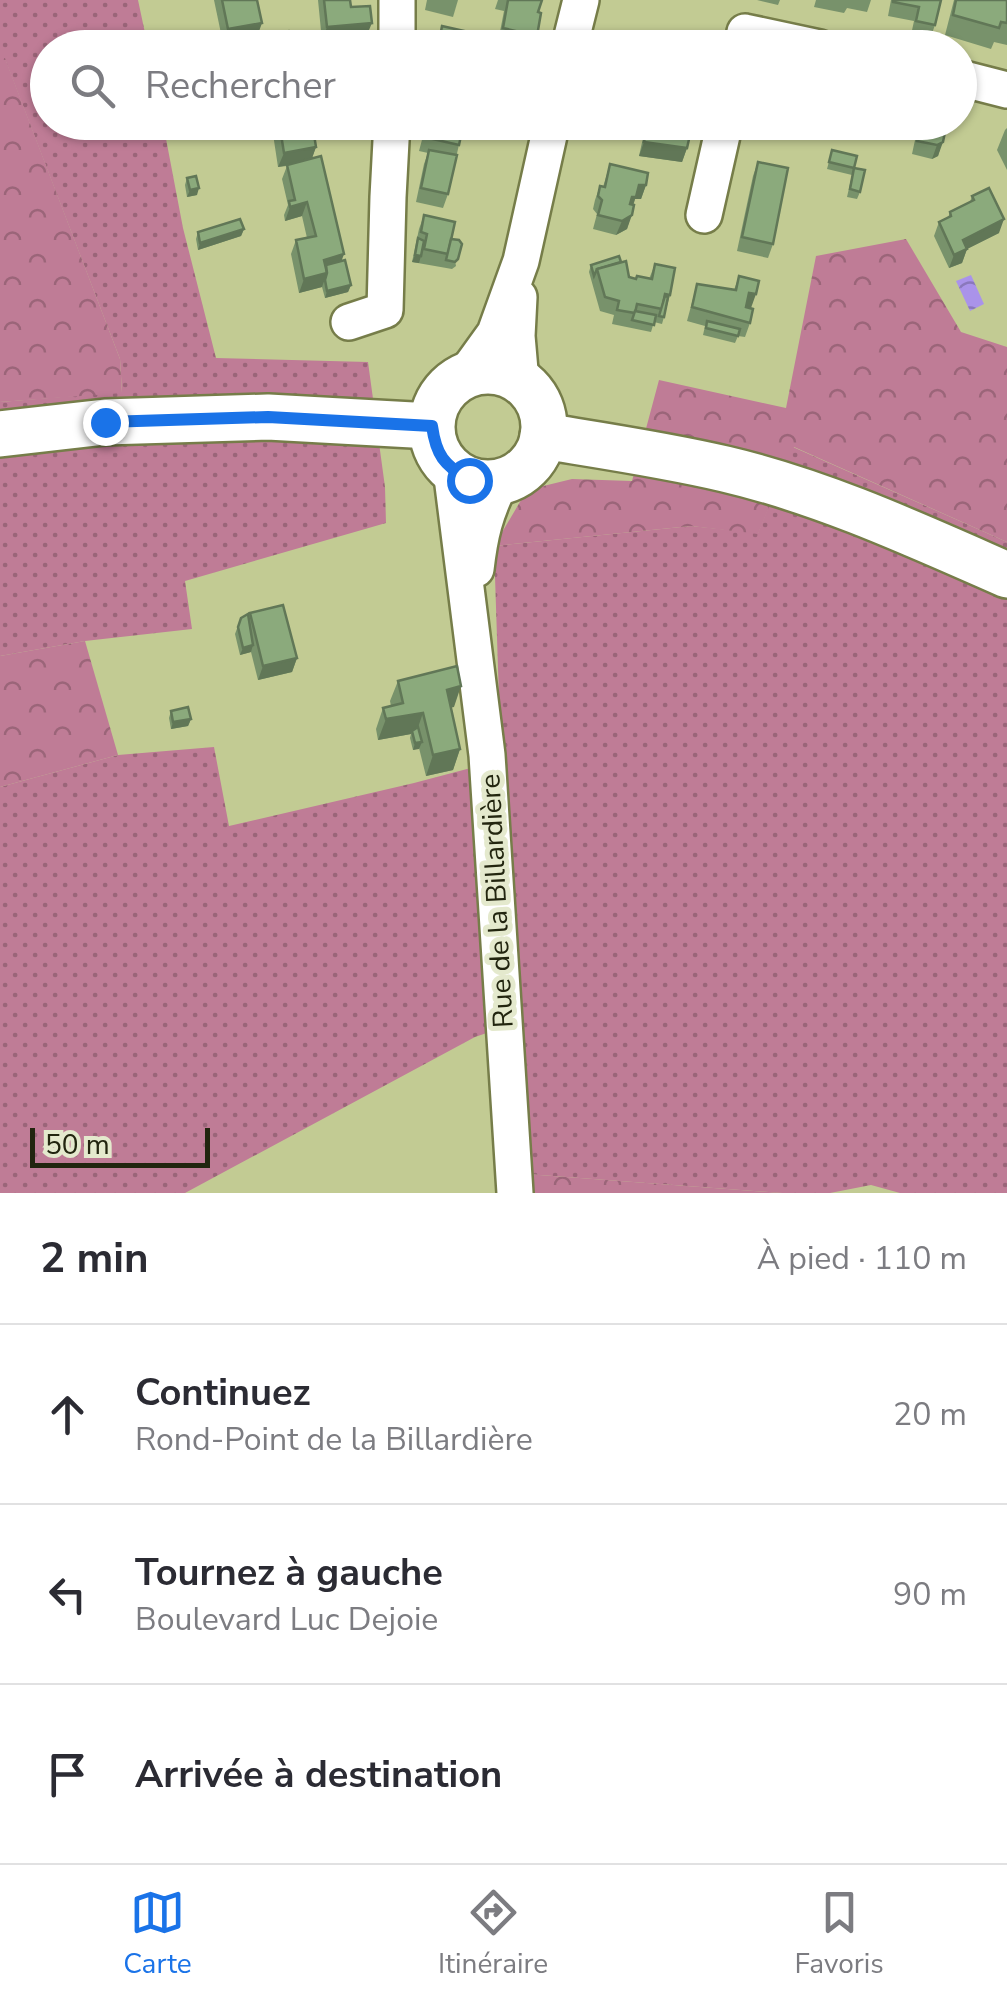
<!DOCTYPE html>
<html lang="fr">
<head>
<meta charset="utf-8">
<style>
  :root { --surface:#fff; --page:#f7f7f7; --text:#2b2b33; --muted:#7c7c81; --line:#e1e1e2; --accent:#1a73e8 }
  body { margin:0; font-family:"Nunito Sans",sans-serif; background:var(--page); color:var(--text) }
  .scale { position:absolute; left:30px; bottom:25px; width:180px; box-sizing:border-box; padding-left:10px; border:5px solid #22250f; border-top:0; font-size:28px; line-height:35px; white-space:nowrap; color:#22250f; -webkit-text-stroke:8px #e4e9cd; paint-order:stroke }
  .stop { position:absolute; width:30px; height:30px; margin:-22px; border:8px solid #1a73e8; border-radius:50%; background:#fff }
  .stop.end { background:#1a73e8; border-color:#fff; box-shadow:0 2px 10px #0008 }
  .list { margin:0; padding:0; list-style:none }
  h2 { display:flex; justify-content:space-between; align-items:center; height:130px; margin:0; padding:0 40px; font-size:42px }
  h2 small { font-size:32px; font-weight:400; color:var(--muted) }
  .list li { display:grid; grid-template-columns:65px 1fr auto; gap:30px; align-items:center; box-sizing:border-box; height:180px; padding:0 40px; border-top:2px solid var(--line) }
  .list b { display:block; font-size:38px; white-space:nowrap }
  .list p { margin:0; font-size:32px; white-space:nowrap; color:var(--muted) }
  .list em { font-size:32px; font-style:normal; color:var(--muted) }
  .icon { flex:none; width:55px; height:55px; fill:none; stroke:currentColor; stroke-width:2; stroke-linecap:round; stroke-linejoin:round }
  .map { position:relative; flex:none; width:1007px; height:1193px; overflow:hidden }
  .search { position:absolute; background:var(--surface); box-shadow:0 2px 8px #0004; left:30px; right:30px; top:30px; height:110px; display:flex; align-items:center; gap:25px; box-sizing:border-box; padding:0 35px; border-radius:55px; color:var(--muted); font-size:38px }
  .sheet { height:670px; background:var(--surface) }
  nav { display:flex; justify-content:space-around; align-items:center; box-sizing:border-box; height:140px; border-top:2px solid var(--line); background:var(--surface); font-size:28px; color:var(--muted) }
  nav a { display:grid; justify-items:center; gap:5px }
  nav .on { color:var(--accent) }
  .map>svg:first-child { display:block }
  .green { fill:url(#green-dots) }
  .forest { fill:url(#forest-crowns) }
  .water { fill:url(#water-waves) }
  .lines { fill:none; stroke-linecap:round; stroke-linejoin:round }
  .minor-casing { stroke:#767d49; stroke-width:40 }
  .major-casing { stroke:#767d49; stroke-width:50 }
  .minor { stroke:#fff; stroke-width:35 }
  .major { stroke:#fff; stroke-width:45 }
  .wall { fill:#78926b }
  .shaded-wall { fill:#617757 }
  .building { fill:#8baa7c; stroke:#617757; stroke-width:2.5 }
  .route { stroke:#1a73e8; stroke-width:12 }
  .labels { text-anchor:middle; stroke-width:10; stroke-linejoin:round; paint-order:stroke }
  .street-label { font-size:28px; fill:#22250f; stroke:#e4e9cd }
</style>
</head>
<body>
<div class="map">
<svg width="1007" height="1193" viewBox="0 0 1007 1193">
  <defs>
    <pattern id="green-dots" width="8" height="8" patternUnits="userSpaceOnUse" patternTransform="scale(2.5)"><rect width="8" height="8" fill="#bf7c96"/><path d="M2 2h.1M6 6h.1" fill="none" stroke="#9b6579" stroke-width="1.8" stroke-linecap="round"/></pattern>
    <pattern id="forest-crowns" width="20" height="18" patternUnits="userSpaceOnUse" patternTransform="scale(2.5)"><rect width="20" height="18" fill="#bf7c96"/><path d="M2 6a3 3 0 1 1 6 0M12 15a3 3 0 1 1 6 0" fill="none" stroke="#9b6579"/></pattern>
    <pattern id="water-waves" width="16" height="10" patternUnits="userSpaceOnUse" patternTransform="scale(2.5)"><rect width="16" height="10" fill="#aa93ea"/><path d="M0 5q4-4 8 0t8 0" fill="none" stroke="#8a78bc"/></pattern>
  </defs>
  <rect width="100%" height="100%" fill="#c2cb93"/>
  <g class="green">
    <polygon points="0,0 138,0 148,47 48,48 48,122 163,123 183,228 216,358 368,362 385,487 386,523 185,581 192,629 85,641 0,656 0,402 122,392 120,359 5,59 0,59"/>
    <polygon points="793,447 1007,542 1007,1193 900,1193 871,1185 830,1193 782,1193 526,1174 516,1023 475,1037 185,1193 0,1193 0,787 118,755 214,747 229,826 414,783 501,760 494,546 691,526 758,533"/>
  </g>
  <g class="forest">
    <polygon points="5,58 120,359 122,393 0,402 0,59"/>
    <polygon points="906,239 961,332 1007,347 1007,542 794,447 758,534 691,526 494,546 527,490 572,479 632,481 659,380 786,408 816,256"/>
    <polygon points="85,641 118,755 0,787 0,656"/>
    <polygon points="526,1174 782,1193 528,1193"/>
  </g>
  <polygon class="water" points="971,275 984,304 970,311 956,281"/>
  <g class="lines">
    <defs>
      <g id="minor">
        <polyline points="397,48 397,0"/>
        <polyline points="569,48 581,0"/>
        <polyline points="742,48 745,32 820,48"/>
        <polyline points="960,78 1007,90"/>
        <polyline points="704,215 725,122"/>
        <polyline points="519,297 517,336 521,382"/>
        <polyline points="349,322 385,310 388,197 392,122"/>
        <polyline points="464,376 495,333 521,261 552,122"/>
        <polyline points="451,469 487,755 515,1193"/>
        <path d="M476,569C480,534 485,514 501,481"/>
      </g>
      <g id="major">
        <circle cx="488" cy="427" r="56"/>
        <polyline points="0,434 105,422 268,417 431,426"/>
        <path d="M543,436C604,446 666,455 725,469C823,492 916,535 1007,575"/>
      </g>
    </defs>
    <use href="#minor" class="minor-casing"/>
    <use href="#major" class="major-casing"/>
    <use href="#minor" class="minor"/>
    <use href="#major" class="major"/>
  </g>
  <g class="wall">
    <polygon points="214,0 257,0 257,37 223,43"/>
    <polygon points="318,0 350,0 351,7 366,37 322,41"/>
    <polygon points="427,0 458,0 453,17 425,10"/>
    <polygon points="498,0 542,0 538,12 537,36 533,48 522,48 498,42 504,11 495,9"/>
    <polygon points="757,0 780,0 778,5"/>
    <polygon points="816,0 871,0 867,12 847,8 844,13 814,7"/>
    <polygon points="891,0 941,0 935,25 930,39 911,35 914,21 888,16"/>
    <polygon points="954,0 1007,0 1007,45 994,42 991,49 945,35"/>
    <polygon points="262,122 317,122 315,128 313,128 316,147 312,158 341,261 351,285 348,292 325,298 322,287 299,293 291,254 296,240 307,238 302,216 285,221 284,215 288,205 282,179 287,166 278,167 273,134 264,136"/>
    <polygon points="423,122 464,122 448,194 443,208 416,202 424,164 428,153 419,151 423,136 420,135"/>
    <polygon points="629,122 680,122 687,148 682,162 639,156 645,129 628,125"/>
    <polygon points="821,122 841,122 839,127"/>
    <polygon points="875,122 947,122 938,156 932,159 912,154 915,140 873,130"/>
    <polygon points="1007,128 1007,170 997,150 1005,130"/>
    <polygon points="832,150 854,168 860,192 857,199 847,197 852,175 827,169"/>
    <polygon points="758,162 773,244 768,258 737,251 753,176"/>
    <polygon points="610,164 646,185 641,199 635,199 627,229 616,235 593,229 597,214 593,209 595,200 600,186 603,187"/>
    <polygon points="187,178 197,195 187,197 185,185"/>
    <polygon points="972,196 999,233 967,249 962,263 949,268 934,236 939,222 948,218 950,212 970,202"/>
    <polygon points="424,215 451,239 456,266 452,269 412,262 419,229"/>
    <polygon points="244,229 241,236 198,250 196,239 198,232"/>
    <polygon points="655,264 670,295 662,324 654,322 651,332 612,324 614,315 600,311 589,272 591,265 636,279 649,279"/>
    <polygon points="739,276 751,308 750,323 745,337 738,336 735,343 703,335 705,326 687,321 697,284 734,290"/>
    <polygon points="250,613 297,658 292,672 258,680 251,652 240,655 235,634 241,618 248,618"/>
    <polygon points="398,681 454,707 451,707 460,749 453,770 426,776 419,748 413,750 410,738 411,734 378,740 376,729 383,708 391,706 390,701"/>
    <polygon points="171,711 191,719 188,726 171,729 169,718"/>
  </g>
  <g class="shaded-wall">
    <polygon points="262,23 257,37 223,43 228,29"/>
    <polygon points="372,23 366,37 322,41 327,27"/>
    <polygon points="276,127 273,134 264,136 267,129"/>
    <polygon points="644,142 687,148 682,162 639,156"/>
    <polygon points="943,142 938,156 932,159 937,145"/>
    <polygon points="316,147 311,161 278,167 284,153"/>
    <polygon points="639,185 646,185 641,199 635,199 631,211 627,210 632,197"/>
    <polygon points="199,188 197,195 187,197 190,190"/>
    <polygon points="307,202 302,216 285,221 290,207"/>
    <polygon points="632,215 627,229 616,235 622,221"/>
    <polygon points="1004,219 999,233 965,250 967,249 962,263 949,268 954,255 963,240"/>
    <polygon points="244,229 241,236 198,250 200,243"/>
    <polygon points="344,254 339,268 323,272 324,260"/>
    <polygon points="415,255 421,256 419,263 412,262"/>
    <polygon points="327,273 322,287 299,293 304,279"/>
    <polygon points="351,285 348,292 325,298 327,291"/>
    <polygon points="749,293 756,294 751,308 744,307"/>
    <polygon points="253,645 251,652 240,655 243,648"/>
    <polygon points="297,658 292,672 258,680 263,666"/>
    <polygon points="461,686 454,707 440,710 447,690"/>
    <polygon points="423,713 416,733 412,731 411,734 378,740 386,719"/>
    <polygon points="191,719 188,726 171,729 173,722"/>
    <polygon points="422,742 419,749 413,750 415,743"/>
    <polygon points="460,749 453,770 426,776 433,755"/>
  </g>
  <g class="building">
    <polygon points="222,0 257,0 262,23 228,29"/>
    <polygon points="324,0 350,0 351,7 370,6 372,23 327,27"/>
    <polygon points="508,0 542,0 538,12 541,13 537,36 503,28"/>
    <polygon points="893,0 941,0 935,25 916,21 919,7 893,2"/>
    <polygon points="956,0 1007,0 1007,23 1001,22 999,28 953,15"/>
    <polygon points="442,26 464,31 460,48 432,48 435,35 440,37"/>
    <polygon points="289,31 305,48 264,48 262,35"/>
    <polygon points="266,122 275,122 276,127 267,129"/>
    <polygon points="279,122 312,122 316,147 284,153"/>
    <polygon points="428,122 464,122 459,145 424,137"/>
    <polygon points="648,122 680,122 692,126 687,148 644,142"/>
    <polygon points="906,122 947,122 943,142 937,145 917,141 920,126"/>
    <polygon points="429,150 457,155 448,194 421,188"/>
    <polygon points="832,150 857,156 854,168 829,162"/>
    <polygon points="321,156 344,254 324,260 327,273 304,279 296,240 316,236 307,202 290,207 289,201 295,200 287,165"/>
    <polygon points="758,162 788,168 773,244 742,237"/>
    <polygon points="610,164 648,173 646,185 639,185 636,197 632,197 630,204 634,205 632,215 622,221 598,215 602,200 598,196 600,186 605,187"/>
    <polygon points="854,168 865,170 860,192 850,189"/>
    <polygon points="196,176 199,188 190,190 187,178"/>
    <polygon points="989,188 1004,219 963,240 967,249 954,255 939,222 951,216 950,212 974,200 972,196"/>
    <polygon points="424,215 455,222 448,254 424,249 427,234 421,232"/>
    <polygon points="240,219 244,229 200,243 198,232"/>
    <polygon points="418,238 424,241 421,256 415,255"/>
    <polygon points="451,239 459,240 462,244 458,259 455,262 446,260"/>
    <polygon points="619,256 621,262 597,269 594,276 591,265"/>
    <polygon points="345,260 351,285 327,291 325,280 327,273 326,265"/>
    <polygon points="626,261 629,277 636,279 637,276 652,279 655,264 675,268 670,295 665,294 662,309 637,304 635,313 617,310 619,301 605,297 597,269"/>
    <polygon points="739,276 759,281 756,294 749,293 746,307 753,309 750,323 692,307 697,284 736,290"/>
    <polygon points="665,296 668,297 664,317 659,316"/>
    <polygon points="635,311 656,315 654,325 632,320"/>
    <polygon points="707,321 740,329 738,336 706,328"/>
    <polygon points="283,605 297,658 263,666 250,613"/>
    <polygon points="248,614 253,645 243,648 238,627 241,618"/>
    <polygon points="457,666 461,686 447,690 460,749 433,755 423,713 386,719 383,708 403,703 398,681"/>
    <polygon points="188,707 191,719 173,722 171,711"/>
    <polygon points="418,727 422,742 415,743 412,731"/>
  </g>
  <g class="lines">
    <path class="route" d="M105,422L268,417L432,426C436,455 444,465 469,480"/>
  </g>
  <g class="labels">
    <g class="street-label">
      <text transform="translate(496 901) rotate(-93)" y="10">Rue de la Billardière</text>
    </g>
  </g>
</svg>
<div class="scale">50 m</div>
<div class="stop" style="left:469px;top:480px"></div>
<div class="stop end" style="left:105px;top:422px"></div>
<div class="search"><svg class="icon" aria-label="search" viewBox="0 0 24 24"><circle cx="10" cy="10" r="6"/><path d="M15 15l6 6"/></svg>Rechercher</div>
</div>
<section class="sheet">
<h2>2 min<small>À pied · 110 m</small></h2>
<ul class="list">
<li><svg class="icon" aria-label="ahead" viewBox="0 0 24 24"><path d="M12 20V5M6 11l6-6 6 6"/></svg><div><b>Continuez</b><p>Rond-Point de la Billardière</p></div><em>20 m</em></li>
<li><svg class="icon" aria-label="left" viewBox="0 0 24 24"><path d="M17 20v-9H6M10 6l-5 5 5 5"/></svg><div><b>Tournez à gauche</b><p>Boulevard Luc Dejoie</p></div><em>90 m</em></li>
<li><svg class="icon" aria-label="arrive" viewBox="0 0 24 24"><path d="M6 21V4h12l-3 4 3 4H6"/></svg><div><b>Arrivée à destination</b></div></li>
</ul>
</section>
<nav>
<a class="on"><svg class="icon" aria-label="map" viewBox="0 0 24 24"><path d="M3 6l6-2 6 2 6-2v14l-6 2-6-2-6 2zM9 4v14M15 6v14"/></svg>Carte</a>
<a><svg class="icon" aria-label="directions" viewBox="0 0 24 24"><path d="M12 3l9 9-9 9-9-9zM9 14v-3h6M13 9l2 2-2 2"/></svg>Itinéraire</a>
<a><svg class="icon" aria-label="saved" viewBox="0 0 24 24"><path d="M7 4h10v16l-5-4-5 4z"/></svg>Favoris</a>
</nav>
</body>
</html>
